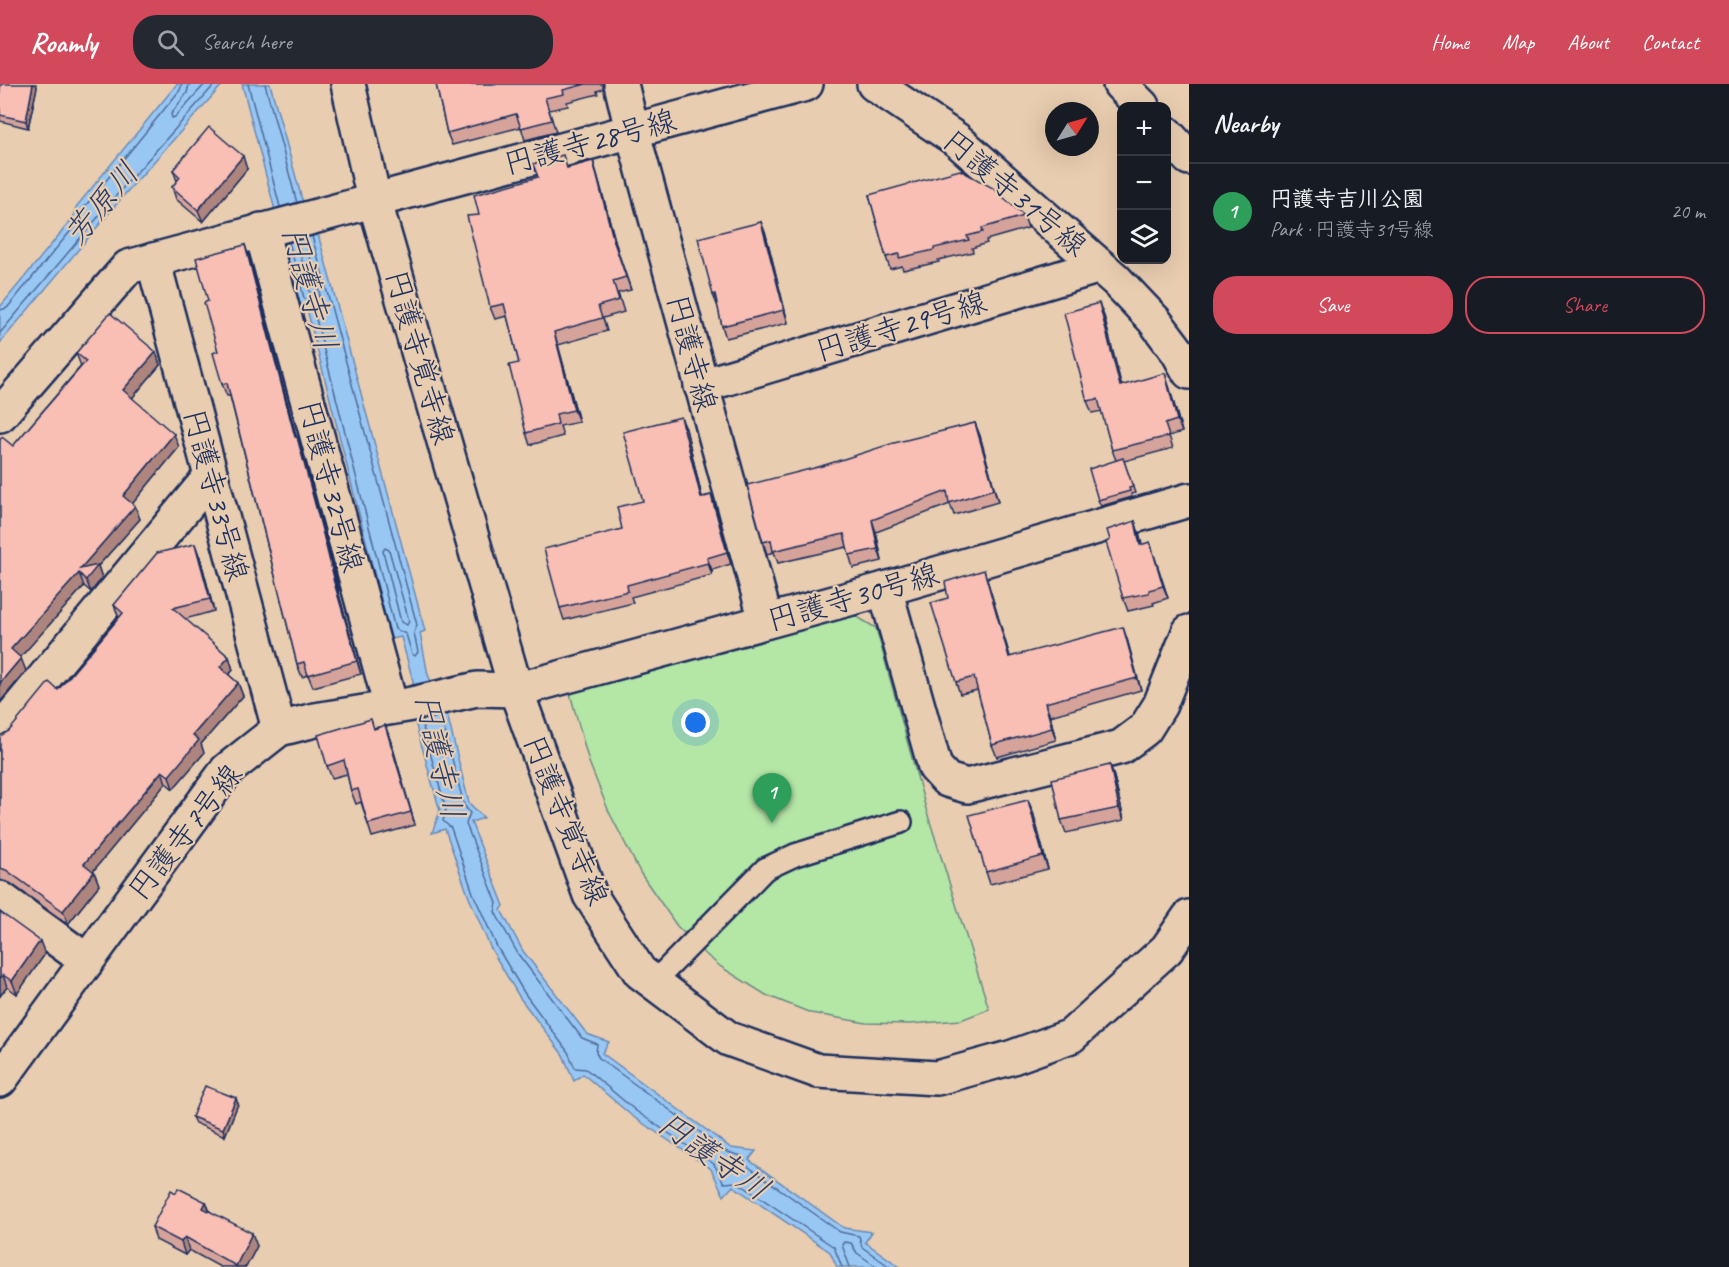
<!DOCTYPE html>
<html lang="en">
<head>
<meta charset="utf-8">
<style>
  :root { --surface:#171b24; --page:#242831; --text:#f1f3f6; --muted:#9ea1a6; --line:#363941; --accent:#d1495b }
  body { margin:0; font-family:Caveat,"Klee One",sans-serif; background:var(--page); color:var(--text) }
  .controls { position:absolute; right:18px; top:18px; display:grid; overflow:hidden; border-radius:12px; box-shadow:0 6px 24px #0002 }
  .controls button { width:54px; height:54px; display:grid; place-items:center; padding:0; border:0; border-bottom:2px solid var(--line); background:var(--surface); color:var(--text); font:30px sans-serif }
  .compass { position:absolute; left:1045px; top:18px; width:54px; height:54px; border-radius:50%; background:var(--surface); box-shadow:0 6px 24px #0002; rotate:53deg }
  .you { position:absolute; left:696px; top:639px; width:21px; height:21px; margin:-15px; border:4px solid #fff; border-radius:50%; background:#1a73e8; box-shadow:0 0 0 9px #1a73e833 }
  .badge { display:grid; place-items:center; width:39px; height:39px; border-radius:50%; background:var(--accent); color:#fff; font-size:20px; font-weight:700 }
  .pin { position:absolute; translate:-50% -50px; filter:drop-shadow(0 2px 3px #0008) }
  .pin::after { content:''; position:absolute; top:32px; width:21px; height:18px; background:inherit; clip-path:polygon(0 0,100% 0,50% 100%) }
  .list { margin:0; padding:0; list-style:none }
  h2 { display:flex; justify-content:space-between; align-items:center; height:78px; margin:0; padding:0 24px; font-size:26px }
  h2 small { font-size:20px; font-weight:400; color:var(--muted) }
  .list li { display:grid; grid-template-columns:39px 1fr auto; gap:18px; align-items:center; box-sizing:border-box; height:96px; padding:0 24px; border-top:2px solid var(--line) }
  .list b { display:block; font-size:22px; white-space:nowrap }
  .list p { margin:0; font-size:20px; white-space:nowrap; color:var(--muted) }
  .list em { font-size:20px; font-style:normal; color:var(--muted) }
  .actions { display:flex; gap:12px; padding:18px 24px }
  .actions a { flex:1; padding:14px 0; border:2px solid var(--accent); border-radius:24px; text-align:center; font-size:21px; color:var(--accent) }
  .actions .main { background:var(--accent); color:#fff }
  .icon { flex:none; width:33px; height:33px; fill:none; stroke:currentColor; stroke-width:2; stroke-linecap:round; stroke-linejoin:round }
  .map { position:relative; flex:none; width:1189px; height:1183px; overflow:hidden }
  header { display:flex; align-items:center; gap:36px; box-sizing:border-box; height:84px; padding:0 30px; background:var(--accent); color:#fff }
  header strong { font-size:28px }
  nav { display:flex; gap:33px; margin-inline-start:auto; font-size:21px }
  .search { width:420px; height:54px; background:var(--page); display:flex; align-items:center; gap:15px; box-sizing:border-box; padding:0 21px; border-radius:24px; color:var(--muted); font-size:22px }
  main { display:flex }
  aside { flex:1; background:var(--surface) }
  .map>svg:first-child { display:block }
  .green { fill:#b4e6a6; stroke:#688a82; stroke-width:1.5 }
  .water { fill:#99c7f4; stroke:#678ab8; stroke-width:1.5 }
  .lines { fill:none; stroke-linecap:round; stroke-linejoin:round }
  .shore { stroke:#4d6c9a; stroke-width:1.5 }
  .service-casing { stroke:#1b2f5e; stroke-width:26 }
  .minor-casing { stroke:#1b2f5e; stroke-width:38 }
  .tertiary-casing { stroke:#1b2f5e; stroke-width:38 }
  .service { stroke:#e9cdb0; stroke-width:21 }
  .minor { stroke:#e9cdb0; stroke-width:33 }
  .tertiary { stroke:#e9cdb0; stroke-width:33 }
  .wall { fill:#d6a39b; stroke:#1b2f5e; stroke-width:1.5 }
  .shaded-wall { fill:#ae857e; stroke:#1b2f5e; stroke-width:1.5 }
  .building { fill:#f9beb4; stroke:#1b2f5e; stroke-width:1.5 }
  .labels { text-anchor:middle; stroke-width:4.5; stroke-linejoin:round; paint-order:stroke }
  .street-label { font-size:30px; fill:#1b2f5e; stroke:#e9cdb0 }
  .water-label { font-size:32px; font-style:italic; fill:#283e6d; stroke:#e9cdb0 }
</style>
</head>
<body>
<header>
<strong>Roamly</strong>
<div class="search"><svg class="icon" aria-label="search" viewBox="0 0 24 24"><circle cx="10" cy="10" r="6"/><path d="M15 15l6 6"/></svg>Search here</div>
<nav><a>Home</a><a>Map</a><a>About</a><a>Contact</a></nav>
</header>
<main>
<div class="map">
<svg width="1189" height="1183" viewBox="0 0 1189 1183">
  <rect width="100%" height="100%" fill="#e9cdb0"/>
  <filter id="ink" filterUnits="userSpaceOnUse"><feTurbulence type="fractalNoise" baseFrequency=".0167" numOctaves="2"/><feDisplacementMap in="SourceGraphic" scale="12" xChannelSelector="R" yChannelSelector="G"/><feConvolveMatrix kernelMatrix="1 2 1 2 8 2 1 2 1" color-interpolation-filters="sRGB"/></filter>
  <g filter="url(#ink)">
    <polygon class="green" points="847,527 876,544 926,725 989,925 961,936 910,940 866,939 811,929 766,911 721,883 703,868 677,842 641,790 609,728 589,678 568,602"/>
    <g class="water">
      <polygon points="177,0 223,0 125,110 0,259 0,223 73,134 76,123"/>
      <polygon points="242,0 270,0 303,119 318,150 425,547 420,549 428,591 447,630 469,719 484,734 471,738 504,822 501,826 523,867 587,950 609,958 602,969 731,1064 756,1067 749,1076 844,1144 872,1148 865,1158 900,1183 837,1183 830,1168 733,1102 724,1112 711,1085 632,1032 583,990 574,997 563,971 520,914 491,865 468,811 445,745 432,749 440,727 415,638 413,597 401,553 391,555 307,225 299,218"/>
    </g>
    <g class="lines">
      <g class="shore">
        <polyline points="189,0 187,9 171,30 172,34 175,33 205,0"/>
        <polyline points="248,0 280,123"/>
        <polyline points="265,0 297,119"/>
        <polyline points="297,156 310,209 318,214 320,211 305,154"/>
        <polyline points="289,158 304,214 313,223 395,545 406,550 412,570 415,572 418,568 414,549 417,541 312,152"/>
        <polyline points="0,226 7,224 78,138 82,126 180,6 182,0"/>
        <polyline points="0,249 121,106 215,0"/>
        <polygon points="385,464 389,466 409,537 407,541 401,538 383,467"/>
        <polyline points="441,632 464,721 470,729 466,740 497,819 495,828 518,870 582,954 597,960 596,969 599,974 727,1068 742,1072 746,1081 840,1148 859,1152 862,1163 890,1183"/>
        <polyline points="421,636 446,726 443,737 451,744 473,809 497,863 525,910 568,968 575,984 586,985 636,1027 714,1080 724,1099 737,1098 834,1163 842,1183"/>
        <polyline points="850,1183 842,1161 844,1158 851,1159 857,1169 877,1183"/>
      </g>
      <defs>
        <polyline id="service" points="654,898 765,785 795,771 901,738"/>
        <g id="minor">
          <polyline points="621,0 632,46 766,537"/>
          <polyline points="874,0 957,56 1116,196 1154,236 1178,268 1189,288"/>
          <polyline points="261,146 391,623"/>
          <polyline points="153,176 279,645"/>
          <polyline points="701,302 1100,182"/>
          <polyline points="0,331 128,183 806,0"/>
          <polyline points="885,505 935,683 947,696 967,702 1121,663 1145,645 1160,621 1189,548"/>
          <polyline points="0,647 211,392"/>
          <polyline points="0,814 87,877"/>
          <polyline points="0,996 227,686 279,645 315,636 407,621 477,605 516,606 885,505 1189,416"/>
        </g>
        <g id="tertiary">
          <polyline points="348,0 374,115 516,606 590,811 640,888 729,955 818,987 937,994 1010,974 1071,952 1167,865 1189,833"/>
          <polyline points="1120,0 1142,22"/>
          <polyline points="1166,49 1189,74"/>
        </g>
      </defs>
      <use href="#service" class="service-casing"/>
      <use href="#minor" class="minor-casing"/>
      <use href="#tertiary" class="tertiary-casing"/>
      <use href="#service" class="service"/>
      <use href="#minor" class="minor"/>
      <use href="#tertiary" class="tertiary"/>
    </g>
    <g class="wall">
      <polygon points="436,0 603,0 603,5 597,7 598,10 567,18 568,22 549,26 556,48 525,56 521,43 452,61 447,49"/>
      <polygon points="37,3 28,44 0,37 0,5"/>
      <polygon points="593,77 597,90 619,171 631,206 618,209 624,228 603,234 607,247 558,261 579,338 560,342 563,352 530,361 526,349 519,279 507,232 495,235 490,223 479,131"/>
      <polygon points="247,85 203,138 176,115 172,103 177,97 173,86"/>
      <polygon points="869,111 1024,132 1028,144 986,156 987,159 972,164 973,168 938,176 939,178 903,186 902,182 890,185 886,173"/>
      <polygon points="761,138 766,151 788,239 726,254 722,242 718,223 713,211"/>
      <polygon points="245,161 249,174 296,353 301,365 327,458 339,507 338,507 361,590 313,603 308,591 302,593 297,580 230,312 227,312 222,300 218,267 208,217"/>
      <polygon points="1104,232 1121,302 1169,302 1182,348 1169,352 1173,364 1124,377 1135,409 1131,410 1132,413 1101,422 1098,416 1116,376 1112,366 1102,327 1092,329 1087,317"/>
      <polygon points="156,268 160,281 132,314 179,363 132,420 140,435 98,482 102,494 91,508 84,502 20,573 26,587 0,618 13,362 81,282 76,269"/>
      <polygon points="975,339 980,352 998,418 954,431 950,420 876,448 882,477 853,484 847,463 778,479 774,468 767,470 763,458 822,382"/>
      <polygon points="686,345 702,413 711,411 715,423 731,480 712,486 712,491 631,513 633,519 564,536 560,524 643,417"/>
      <polygon points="1135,437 1139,450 1142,460 1154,471 1168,514 1153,519 1154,521 1128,527 1123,514 1110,456"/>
      <polygon points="200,473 214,527 185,535 229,573 233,586 229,591 238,599 243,612 201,660 204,669 173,705 166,699 93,787 94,788 99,801 68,840 10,799 0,796 0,652 9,647 58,606 119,534 114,521"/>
      <polygon points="988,499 1010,573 1127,555 1141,606 1050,632 1056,656 997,673 992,661 978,606 960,610 956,598 948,514"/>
      <polygon points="375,644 390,654 415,741 372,753 361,718 356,720 351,707 347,690 332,694 327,682"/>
      <polygon points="1110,681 1114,693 1124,736 1066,749 1061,736"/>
      <polygon points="1033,728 1048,785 990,800 986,788"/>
      <polygon points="0,828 45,870 17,910 7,903 0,912"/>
      <polygon points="238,1020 225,1052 195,1039 192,1033"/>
      <polygon points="176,1109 206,1118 210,1128 257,1162 246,1183 220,1183 189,1166 185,1171 156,1156 152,1143"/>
    </g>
    <g class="shaded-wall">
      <polygon points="33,0 36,0 37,3 28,44 26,37"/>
      <polygon points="243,72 247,85 203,138 198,126"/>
      <polygon points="593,77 597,90 619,171 631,206 614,158"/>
      <polygon points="761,138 766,151 788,239 784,226"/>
      <polygon points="245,161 249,174 300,366 295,353"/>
      <polygon points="1099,219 1104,232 1125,315 1120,302"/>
      <polygon points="554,248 558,261 579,338 574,326"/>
      <polygon points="156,268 160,281 128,319 123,306"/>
      <polygon points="1165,289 1169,302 1182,348 1177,336"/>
      <polygon points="681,333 686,345 705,426 701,414"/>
      <polygon points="975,339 980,352 998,418 994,405"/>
      <polygon points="174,350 179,363 128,425 123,412"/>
      <polygon points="297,353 301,365 339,507 334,494"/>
      <polygon points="711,411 715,423 731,480 727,468"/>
      <polygon points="135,422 140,435 98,482 102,494 91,508 86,496 80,485"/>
      <polygon points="872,436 876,448 882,477 878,465"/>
      <polygon points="1135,437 1139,450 1144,474 1140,461"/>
      <polygon points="1150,458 1154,471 1168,514 1163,502"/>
      <polygon points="195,460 200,473 214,527 210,515"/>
      <polygon points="707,474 712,486 712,491 708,479"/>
      <polygon points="984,486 988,499 1014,586 1009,573"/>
      <polygon points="79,489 84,502 16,578 11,565"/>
      <polygon points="333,495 338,507 361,590 357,577"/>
      <polygon points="1123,543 1127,555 1141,606 1137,594"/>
      <polygon points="229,573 233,586 225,595 220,583"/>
      <polygon points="21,574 26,587 0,618 0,599"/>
      <polygon points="238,599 243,612 201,660 204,669 173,705 169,692 193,651"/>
      <polygon points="1045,619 1050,632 1056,656 1052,644"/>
      <polygon points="385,641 390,654 415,741 411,728"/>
      <polygon points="1110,681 1114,693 1124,736 1119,724"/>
      <polygon points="162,687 166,699 89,792 84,780"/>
      <polygon points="1028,716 1033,728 1048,785 1043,772"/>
      <polygon points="94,788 99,801 68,840 63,827"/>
      <polygon points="40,857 45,870 17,910 12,897"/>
      <polygon points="3,891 7,903 0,912 0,894"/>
      <polygon points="236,1014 238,1020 225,1052 223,1045"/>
      <polygon points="206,1118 211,1130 203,1124"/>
      <polygon points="252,1149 257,1162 246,1183 236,1183 236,1182"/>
      <polygon points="185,1153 189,1166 185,1171 181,1158"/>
    </g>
    <g class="building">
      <polygon points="1,0 33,0 26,37 0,31 0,5"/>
      <polygon points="436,0 586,0 563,6 564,10 545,14 552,36 521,44 516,30 447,49"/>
      <polygon points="209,43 243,72 198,126 172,103 180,93 173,86"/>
      <polygon points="563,71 567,84 593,77 614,158 626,193 613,197 619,216 598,222 602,234 554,248 574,326 556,330 558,340 526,349 509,281 519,279 504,220 490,223 467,132 479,131 474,111 538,93 533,80"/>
      <polygon points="960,86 993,104 1024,132 982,144 983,148 967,152 969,156 934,164 934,166 899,174 899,170 886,173 869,111"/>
      <polygon points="761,138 784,226 722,242 715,210 713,211 698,154"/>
      <polygon points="245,161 295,353 297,353 322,446 334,494 333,495 357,577 308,591 304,578 297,580 227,299 222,300 213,269 218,267 204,219 208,217 196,174"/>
      <polygon points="1099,219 1120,302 1165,289 1177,336 1165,340 1169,352 1112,366 1098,315 1087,317 1064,229"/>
      <polygon points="110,229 156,268 123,306 174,350 123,412 135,422 80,485 98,481 86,496 79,489 11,565 21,574 0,599 0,356 2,353 13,362 86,277 76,269"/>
      <polygon points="681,333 701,414 711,411 727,468 707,474 708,479 627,501 628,507 560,524 544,465 622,445 617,423 643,417 623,348"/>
      <polygon points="975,339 994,405 949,419 947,407 872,436 878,465 849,471 844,450 773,467 771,456 763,458 747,401 822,382 894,359"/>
      <polygon points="1123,374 1133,403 1129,404 1130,407 1098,416 1089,385"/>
      <polygon points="1135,437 1140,461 1150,458 1163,502 1149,506 1149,509 1123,514 1106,458 1110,456 1107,446"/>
      <polygon points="195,460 210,515 173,524 229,573 220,583 238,599 193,651 199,656 169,692 162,687 84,780 94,788 63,827 6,786 0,784 0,652 9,647 49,598 58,606 123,529 114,521 157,469"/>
      <polygon points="984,486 1009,573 1123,543 1137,594 1045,619 1052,644 992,661 974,593 956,598 931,519 948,514 945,498"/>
      <polygon points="371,635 374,645 385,641 411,728 368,740 358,705 351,707 344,676 327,682 318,651"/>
      <polygon points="1110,681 1119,724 1061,736 1052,695"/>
      <polygon points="1028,716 1043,772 986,788 969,731"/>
      <polygon points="0,828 40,857 12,897 3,891 0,894"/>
      <polygon points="205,1002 236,1014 223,1045 192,1033"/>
      <polygon points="178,1104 206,1118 203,1124 252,1149 236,1182 185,1153 181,1158 152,1143 171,1106 176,1109"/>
    </g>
  </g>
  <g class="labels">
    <g class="street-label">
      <text transform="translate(590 58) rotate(-15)" y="10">円護寺28号線</text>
      <text transform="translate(1015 109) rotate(40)" y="10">円護寺31号線</text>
      <text transform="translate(901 242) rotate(-17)" y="10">円護寺29号線</text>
      <text transform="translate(692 269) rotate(75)" y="10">円護寺線</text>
      <text transform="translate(420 273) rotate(74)" y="10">円護寺覚寺線</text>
      <text transform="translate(331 402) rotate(75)" y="10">円護寺32号線</text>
      <text transform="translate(216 411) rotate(75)" y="10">円護寺33号線</text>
      <text transform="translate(853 513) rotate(-16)" y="10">円護寺30号線</text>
      <text transform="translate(566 736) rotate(68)" y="10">円護寺覚寺線</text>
      <text transform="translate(185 748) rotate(-52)" y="10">円護寺7号線</text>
    </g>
    <g class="water-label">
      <text transform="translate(101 119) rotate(-50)" y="11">芳原川</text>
      <text transform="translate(310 204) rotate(74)" y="11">円護寺川</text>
      <text transform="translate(440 672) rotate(77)" y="11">円護寺川</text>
      <text transform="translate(714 1072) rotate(35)" y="11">円護寺川</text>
    </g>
  </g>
</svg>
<div class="controls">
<button>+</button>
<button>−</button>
<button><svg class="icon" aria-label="layers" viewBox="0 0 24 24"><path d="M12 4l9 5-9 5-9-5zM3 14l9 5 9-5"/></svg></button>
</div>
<svg class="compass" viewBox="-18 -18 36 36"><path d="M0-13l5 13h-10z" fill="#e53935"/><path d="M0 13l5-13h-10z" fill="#9ea1a6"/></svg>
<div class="you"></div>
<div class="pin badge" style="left:772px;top:739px;background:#2e9e5b">1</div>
</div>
<aside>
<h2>Nearby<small></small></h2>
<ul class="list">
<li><span class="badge" style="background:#2e9e5b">1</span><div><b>円護寺吉川公園</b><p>Park · 円護寺31号線</p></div><em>20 m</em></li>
</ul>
<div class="actions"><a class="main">Save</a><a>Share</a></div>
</aside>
</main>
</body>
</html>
